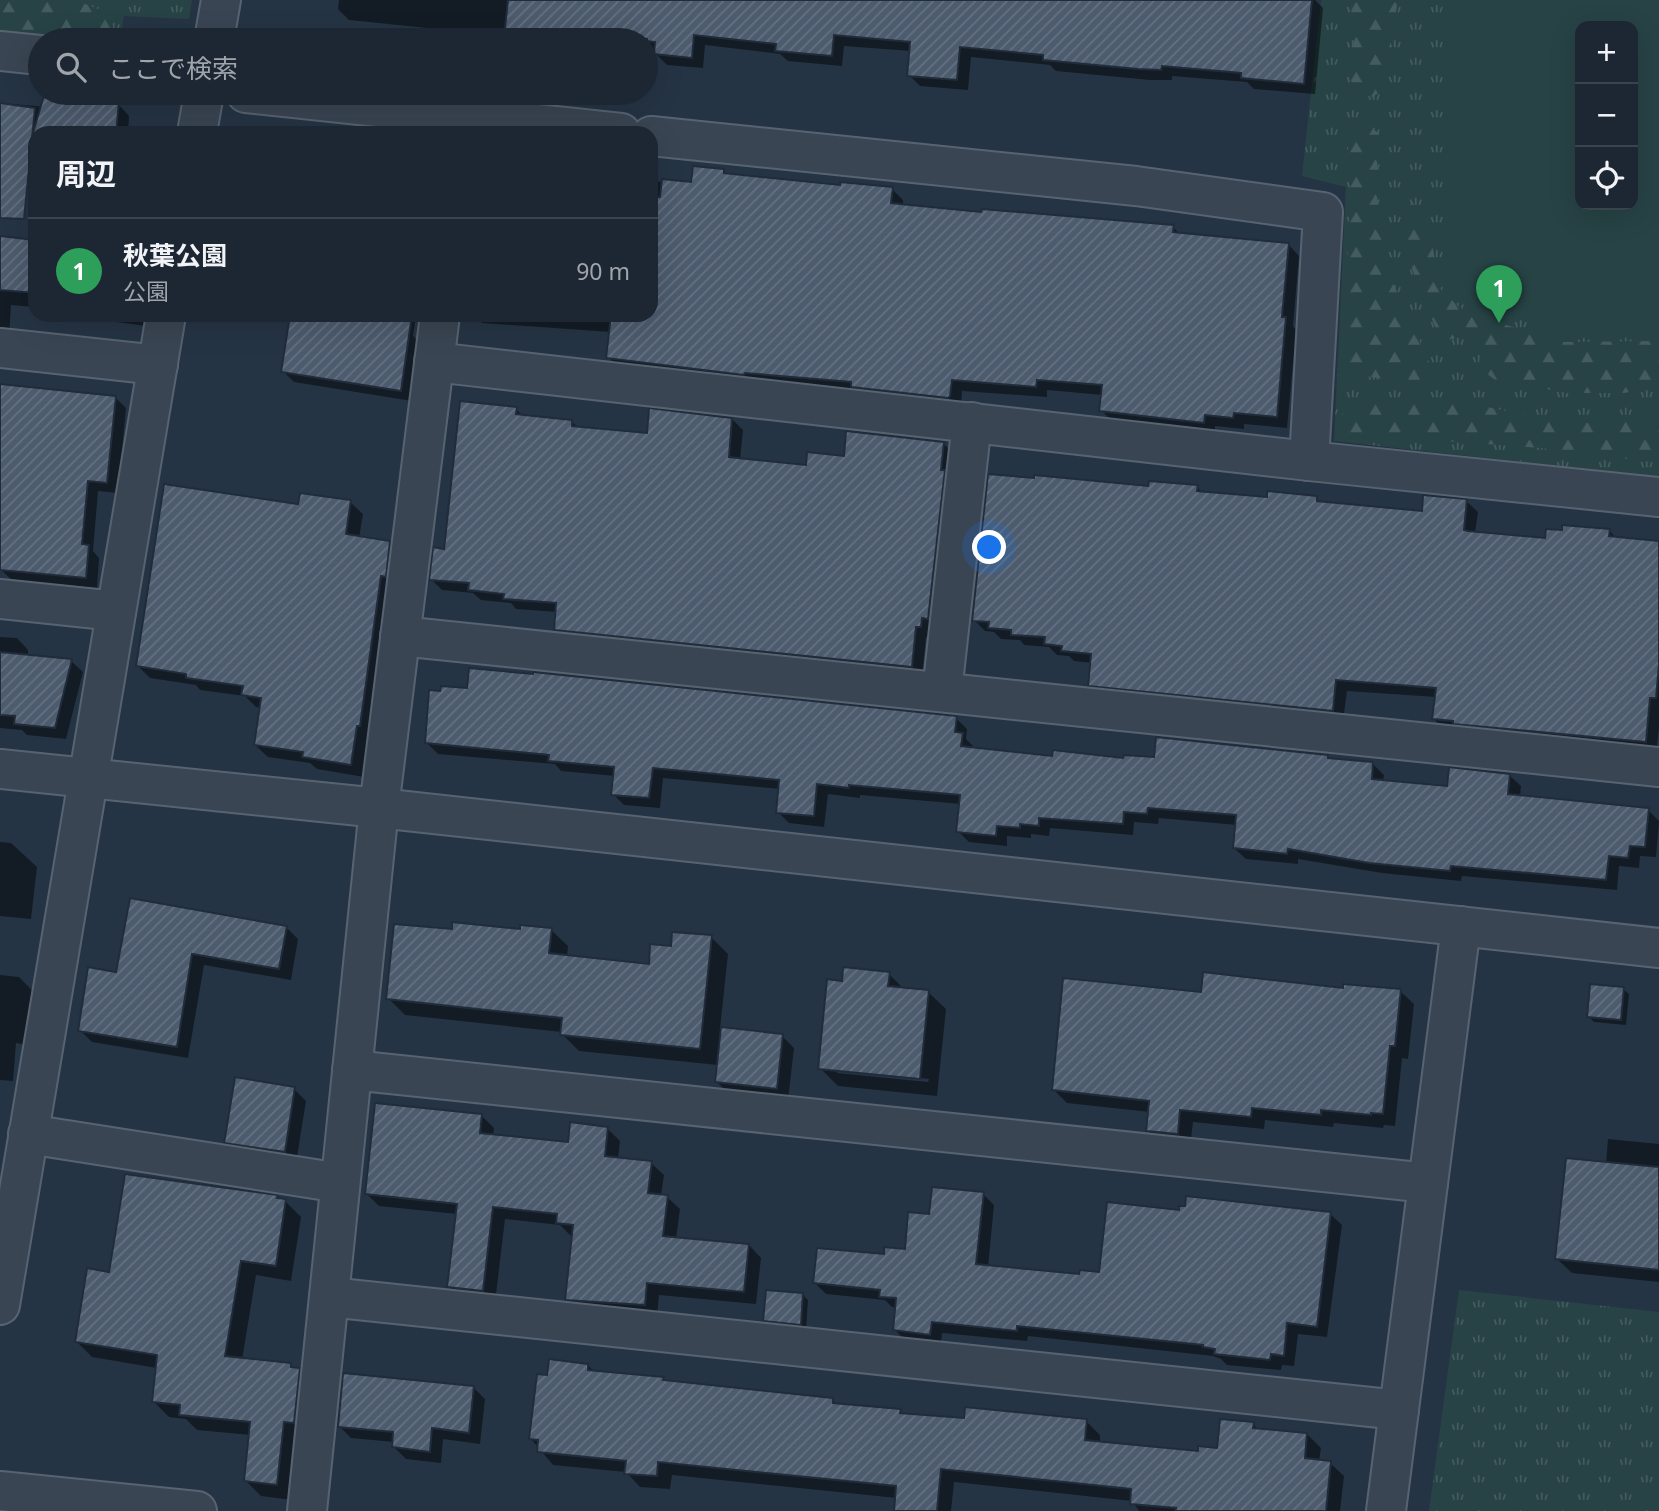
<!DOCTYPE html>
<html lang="ja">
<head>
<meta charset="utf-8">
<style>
  :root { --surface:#1c2733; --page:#252f3b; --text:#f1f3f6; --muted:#a0a5ac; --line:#3a444e; --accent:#0b8043 }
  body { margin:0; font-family:"Noto Sans","Noto Sans JP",sans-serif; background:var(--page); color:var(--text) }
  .controls { position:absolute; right:21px; top:21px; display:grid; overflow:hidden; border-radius:14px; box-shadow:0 7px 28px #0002 }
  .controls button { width:63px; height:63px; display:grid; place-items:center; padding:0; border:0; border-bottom:2px solid var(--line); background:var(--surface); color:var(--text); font:35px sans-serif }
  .you { position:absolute; left:990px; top:548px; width:24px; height:24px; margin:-18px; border:5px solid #fff; border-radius:50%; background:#1a73e8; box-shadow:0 0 0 10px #1a73e833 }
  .badge { display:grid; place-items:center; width:46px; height:46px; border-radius:50%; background:var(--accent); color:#fff; font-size:23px; font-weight:700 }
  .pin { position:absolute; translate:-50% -58px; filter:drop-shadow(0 2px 4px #0008) }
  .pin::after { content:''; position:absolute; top:37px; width:24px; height:21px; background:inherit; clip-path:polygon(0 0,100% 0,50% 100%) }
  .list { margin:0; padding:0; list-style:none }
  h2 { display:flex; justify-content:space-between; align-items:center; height:91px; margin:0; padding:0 28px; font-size:30px }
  h2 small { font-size:23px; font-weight:400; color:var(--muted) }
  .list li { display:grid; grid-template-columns:46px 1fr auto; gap:21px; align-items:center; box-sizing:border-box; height:105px; padding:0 28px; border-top:2px solid var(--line) }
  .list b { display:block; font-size:26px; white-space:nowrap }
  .list p { margin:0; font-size:23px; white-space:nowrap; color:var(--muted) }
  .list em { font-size:23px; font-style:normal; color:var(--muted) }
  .icon { flex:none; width:38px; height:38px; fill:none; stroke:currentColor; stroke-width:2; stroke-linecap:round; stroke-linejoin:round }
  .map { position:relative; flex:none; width:1659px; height:1511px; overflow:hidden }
  .search { position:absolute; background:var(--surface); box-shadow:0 7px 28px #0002; left:28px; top:28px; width:630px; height:77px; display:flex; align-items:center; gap:18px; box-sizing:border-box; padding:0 24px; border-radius:38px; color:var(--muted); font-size:26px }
  .panel { position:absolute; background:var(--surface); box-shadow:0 7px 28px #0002; left:28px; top:126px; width:630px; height:196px; border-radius:21px }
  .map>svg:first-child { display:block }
  .grass { fill:url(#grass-tufts); fill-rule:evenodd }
  .forest { fill:url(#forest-firs) }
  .pitch { fill:#274345; fill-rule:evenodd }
  .shadow { fill:#0007; fill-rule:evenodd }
  .building { fill:url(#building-hatch); stroke:#212c3b; stroke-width:2 }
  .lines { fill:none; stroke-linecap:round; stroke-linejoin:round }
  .minor-casing { stroke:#586371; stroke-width:42 }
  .minor { stroke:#3a4553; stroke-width:38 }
</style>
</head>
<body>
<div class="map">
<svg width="1659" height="1511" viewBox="0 0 1659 1511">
  <defs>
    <pattern id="grass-tufts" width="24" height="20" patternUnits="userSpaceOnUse" patternTransform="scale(1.75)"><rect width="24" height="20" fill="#274345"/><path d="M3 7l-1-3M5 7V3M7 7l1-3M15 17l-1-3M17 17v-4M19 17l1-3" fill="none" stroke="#445c5f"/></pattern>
    <pattern id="forest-firs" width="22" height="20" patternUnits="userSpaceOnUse" patternTransform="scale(1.75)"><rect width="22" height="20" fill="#274345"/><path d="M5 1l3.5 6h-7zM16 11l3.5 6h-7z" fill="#445c5f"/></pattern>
    <pattern id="building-hatch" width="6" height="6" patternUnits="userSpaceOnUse" patternTransform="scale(1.75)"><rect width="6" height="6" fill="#4c5b6d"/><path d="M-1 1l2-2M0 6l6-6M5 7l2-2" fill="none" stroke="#647181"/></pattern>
  </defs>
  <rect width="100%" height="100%" fill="#253444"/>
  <g class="grass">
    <polygon points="0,0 192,0 189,19 124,16 120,40 63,40 0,33"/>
    <path d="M1321,0H1659V477L1334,441L1346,187L1302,176ZM1580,26H1633V205H1580Z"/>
    <polygon points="1459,1290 1659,1312 1659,1511 1429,1511"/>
  </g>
  <g class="forest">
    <polygon points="0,0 75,0 108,13 112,26 107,40 0,28"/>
    <polygon points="1353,0 1398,0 1382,91 1372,97 1360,94 1351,81 1349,64 1357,29 1351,10"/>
    <path d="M1370,128L1379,133L1376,188L1386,268L1430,364C1428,376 1426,381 1413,383L1350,374L1343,367L1351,167L1346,157L1350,140L1358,129Z"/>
    <polygon points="1412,202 1427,219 1441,290 1459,307 1482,318 1565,342 1659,341 1659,387 1624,393 1568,393 1494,379 1478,367 1482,347 1470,335 1447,340 1438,334 1412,269 1402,216"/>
    <polygon points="1351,401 1478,405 1569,424 1646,420 1659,417 1659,463 1541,448 1405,438 1366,439 1346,432 1342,417 1343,407"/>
  </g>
  <path class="pitch" d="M1453,0H1659V327L1571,331L1470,305L1449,281L1447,22ZM1580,26H1633V205H1580Z"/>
  <g class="shadow">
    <polygon points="339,0 1315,0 1323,8 1315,94 1254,89 1247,82 1172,76 1172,80 1150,80 1056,71 1050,65 971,57 968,90 920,86 909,75 911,51 844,46 842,66 788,61 780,54 705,45 703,68 667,65 656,54 656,49 646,47 646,40 510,40 505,36 349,20 338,9"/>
    <polygon points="0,103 48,107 118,104 129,116 128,133 35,133 35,182 0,179"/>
    <polygon points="723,170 728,176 841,187 892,189 903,200 903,206 983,214 1173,227 1181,235 1288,244 1299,256 1293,326 1296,330 1287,428 1244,424 1244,429 1215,426 1215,433 1113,422 1101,410 1103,395 1047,390 1047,397 962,391 961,407 620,368 608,357 611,332 482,323 474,315 651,315 651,181 692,184"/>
    <polygon points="0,238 35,241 35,307 11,305 9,336 0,335"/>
    <polygon points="89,315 148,315 147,326 93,319"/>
    <polygon points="337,315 416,315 413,336 420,344 412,401 294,382 283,371 336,323"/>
    <polygon points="115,397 126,408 118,493 98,491 93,551 99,558 97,588 12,580 0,569 0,401"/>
    <polygon points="516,409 524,417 571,421 579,428 648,435 732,419 743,430 740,460 807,467 845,457 943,443 954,454 931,637 926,637 922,677 567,640 556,629 557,612 516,609 511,603 481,600 473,593 442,590 431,579"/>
    <polygon points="1197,487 1203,493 1268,499 1316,498 1321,503 1423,513 1466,501 1478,512 1475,533 1547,540 1609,530 1617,539 1659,542 1659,727 1656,753 1445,730 1434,719 1436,697 1347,691 1343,721 1101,696 1090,685 1092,663 1074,661 1069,656 1057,655 1049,647 1024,645 1020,640 1001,639 994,632 985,631 974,620 1150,488"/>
    <polygon points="350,502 363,514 359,538 389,542 402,555 364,777 317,769 310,763 268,757 255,745 261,708 256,707 245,696 200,690 196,685 150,678 138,666 300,506"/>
    <polygon points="0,637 17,638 28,650 28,657 71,661 83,672 66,739 27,735 22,730 0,728"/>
    <polygon points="956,718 967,729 966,739 973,746 973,749 1054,758 1125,760 1328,756 1332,760 1373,764 1384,775 1383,781 1449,788 1509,775 1521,786 1520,797 1648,810 1659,821 1656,857 1640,856 1639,868 1619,866 1617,890 1462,876 1461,881 1382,873 1298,859 1298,864 1246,859 1234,848 1237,825 1159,818 1158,824 1134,822 1133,835 1050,828 1049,836 1031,834 1031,838 1007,836 1007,846 969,842 958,831 961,804 860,795 860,798 828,794 824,827 789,823 778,812 780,789 663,778 660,808 624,805 613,794 615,776 561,771 555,764 438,754 426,742"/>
    <polygon points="0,842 11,843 37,867 31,919 0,916"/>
    <polygon points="286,927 298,939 291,980 204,965 188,1058 92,1042 80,1030 118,974"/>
    <polygon points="551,930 568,946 567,957 650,966 672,948 711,937 728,954 720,1029 782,1036 794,1048 788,1100 729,1094 717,1082 718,1065 579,1051 562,1034 562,1032 405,1015 388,998 453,931"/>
    <path d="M889,974L904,989L928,992L946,1009L937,1096L838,1086L820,1068L843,983ZM837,1069L929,1079L928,1082L837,1073Z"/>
    <polygon points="0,975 19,977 33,991 27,1045 16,1043 13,1081 0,1080"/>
    <polygon points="1623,989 1629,994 1626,1025 1594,1022 1588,1016"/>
    <polygon points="1344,990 1400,991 1414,1004 1408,1059 1402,1058 1395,1126 1384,1125 1383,1128 1334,1123 1333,1127 1265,1120 1264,1129 1193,1122 1190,1147 1161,1144 1148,1131 1150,1112 1067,1103 1054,1090 1203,994"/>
    <polygon points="294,1089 306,1101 296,1163 238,1154 226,1142"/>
    <polygon points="482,1116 494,1128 493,1136 570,1144 607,1128 620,1141 618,1159 651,1163 664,1175 661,1196 667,1197 680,1209 676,1239 749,1245 761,1258 756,1304 659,1295 657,1317 579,1312 567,1299 574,1236 570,1235 560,1225 505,1219 495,1303 462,1299 449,1287 457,1214 379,1206 367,1194"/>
    <polygon points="1608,1139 1659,1144 1659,1282 1572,1273 1557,1259 1606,1164"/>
    <polygon points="983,1194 994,1205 988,1267 1081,1276 1101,1274 1180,1212 1330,1214 1342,1225 1327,1337 1298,1334 1294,1366 1282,1365 1281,1370 1227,1365 1221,1359 1213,1356 1028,1336 1027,1341 942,1333 941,1345 906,1341 895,1330 897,1308 892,1307 885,1300 826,1294 815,1283 906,1251 931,1216"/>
    <polygon points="277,1197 285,1201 301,1217 291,1281 256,1275 242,1360 290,1365 315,1386 292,1500 261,1496 246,1481 251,1435 197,1430 186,1419 169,1417 153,1401 157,1368 92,1357 76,1341 111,1274"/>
    <polygon points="803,1295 808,1300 806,1330 771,1326 765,1320"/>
    <polygon points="588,1365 595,1373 663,1379 667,1383 833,1400 838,1405 900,1411 904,1415 966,1420 1086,1421 1100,1435 1100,1444 1200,1453 1218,1450 1253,1424 1259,1430 1307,1434 1321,1448 1319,1461 1330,1463 1344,1476 1340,1511 1139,1511 1132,1501 954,1482 951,1511 896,1511 897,1498 672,1475 670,1489 640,1487 626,1472 553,1465 531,1439 549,1377"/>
    <polygon points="473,1387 485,1399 480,1444 443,1439 441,1463 406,1459 394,1447 394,1442 351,1438 339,1426"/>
  </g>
  <g class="building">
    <polygon points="508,0 1312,0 1304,84 1241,78 1241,73 1162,66 1161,70 1138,69 1043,60 1043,55 960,47 957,80 907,76 910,42 834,35 832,56 775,51 776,44 694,35 692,58 654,54 655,42 647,41 647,39 568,30 567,40 504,37"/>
    <polygon points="44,95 119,102 116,133 33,133"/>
    <polygon points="0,103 35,108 24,219 0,218"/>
    <polygon points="693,166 724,169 724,173 840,185 840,182 893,187 891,203 981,212 982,209 1174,225 1173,232 1289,243 1282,317 1286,317 1277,417 1234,413 1233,418 1205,415 1204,423 1099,411 1102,385 1037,380 1036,387 952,380 950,396 948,398 851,387 851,382 745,373 744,375 606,358 611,315 651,315 651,197 660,197 662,179 691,182"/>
    <polygon points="0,236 35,240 35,293 0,290"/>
    <polygon points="290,315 334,321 335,315 412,315 401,391 281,372"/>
    <polygon points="0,384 116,396 107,483 88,481 82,544 89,545 86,578 0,570"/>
    <polygon points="460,401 517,407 516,414 572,420 572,426 647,433 649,408 732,418 729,457 806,465 807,452 844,456 846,431 944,442 941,470 945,470 928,619 922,618 921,627 916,627 912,667 554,630 556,603 503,599 504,594 468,590 469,583 429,580 433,547 444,549"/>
    <polygon points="988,474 1034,478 1034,475 1148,486 1149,481 1198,485 1197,491 1267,497 1267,491 1317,496 1317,501 1422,511 1423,495 1467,499 1464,530 1468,531 1545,538 1546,529 1562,530 1562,525 1610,529 1609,536 1659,541 1659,665 1656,698 1650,698 1646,742 1453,724 1453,721 1432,719 1436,688 1336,680 1333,711 1088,686 1091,654 1061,651 1062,646 1044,644 1045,637 1011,635 1011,630 988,628 989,622 972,621"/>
    <polygon points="164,484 298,504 300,493 351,500 346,534 390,541 386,577 381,576 360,726 357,726 351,765 302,757 303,752 254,745 261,698 241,695 243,686 186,678 186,674 136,666"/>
    <polygon points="0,652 72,659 55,728 14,724 15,716 0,715"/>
    <polygon points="469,668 533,674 533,672 957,716 955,732 963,733 961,746 1052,756 1053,750 1123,758 1124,755 1154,757 1156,737 1328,755 1328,758 1373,762 1372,779 1447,786 1449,767 1510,774 1508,794 1649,808 1645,847 1630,846 1628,858 1609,856 1606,880 1451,866 1450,871 1369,863 1288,849 1287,854 1233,848 1236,815 1148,808 1147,814 1124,812 1123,824 1039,818 1039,826 1020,824 1020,828 997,826 996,836 956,832 960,795 849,785 849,788 817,784 814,816 776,813 779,780 653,768 649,798 611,795 614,767 548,761 549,755 425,743 429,690 440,691 441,686 467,688"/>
    <polygon points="130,898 287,926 279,969 192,954 177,1047 78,1031 88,967 116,972"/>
    <polygon points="452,922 520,929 520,925 552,928 549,953 649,964 650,944 671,946 672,932 712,935 700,1049 560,1035 562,1018 386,999 394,924 452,929"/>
    <polygon points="843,967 890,972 888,986 929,990 920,1079 818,1069 827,979 842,981"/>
    <polygon points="1203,972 1343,988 1343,984 1401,989 1395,1046 1390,1046 1383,1114 1371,1113 1371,1115 1321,1110 1321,1115 1252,1108 1251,1117 1180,1110 1178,1134 1146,1131 1149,1101 1052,1090 1063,978 1201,992"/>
    <polygon points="1590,984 1624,987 1621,1020 1587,1017"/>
    <polygon points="721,1027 783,1034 777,1089 715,1082"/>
    <polygon points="235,1077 295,1087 285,1152 224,1143"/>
    <polygon points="375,1103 482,1114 480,1133 568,1142 570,1122 608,1127 605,1156 652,1161 648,1193 668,1195 663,1236 749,1244 744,1292 647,1283 645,1305 565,1300 573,1225 556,1223 557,1214 493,1207 483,1291 447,1287 457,1204 365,1194"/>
    <polygon points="1566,1158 1659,1167 1659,1270 1555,1259"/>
    <polygon points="125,1174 278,1195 277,1198 286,1199 276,1266 241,1261 225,1356 291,1363 291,1367 300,1368 294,1423 284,1422 277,1485 244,1481 250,1422 179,1415 180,1405 152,1402 157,1355 75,1342 87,1268 109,1272"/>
    <polygon points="932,1187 984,1192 976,1264 1079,1274 1080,1270 1099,1272 1107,1202 1179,1210 1179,1206 1185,1206 1186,1196 1331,1212 1317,1327 1287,1323 1284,1356 1271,1354 1270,1360 1214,1354 1215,1349 1203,1347 1203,1345 1017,1326 1017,1331 932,1322 930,1335 893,1330 896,1298 879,1297 880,1290 813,1283 817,1248 884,1254 884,1247 905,1249 908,1212 929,1214"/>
    <polygon points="766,1290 803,1293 801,1325 763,1321"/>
    <polygon points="549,1359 588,1364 588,1370 664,1377 663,1380 833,1398 833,1403 901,1409 900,1413 964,1418 965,1407 1087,1419 1085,1440 1198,1451 1198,1446 1217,1448 1220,1419 1254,1422 1253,1428 1307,1433 1305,1458 1331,1461 1326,1511 1175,1511 1176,1508 1130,1504 1131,1489 941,1469 937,1511 894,1511 896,1486 658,1462 657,1476 624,1474 626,1461 537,1452 538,1440 529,1439 537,1374 547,1375"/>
    <polygon points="343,1373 474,1386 469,1433 432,1428 430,1452 392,1447 393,1432 338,1427"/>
  </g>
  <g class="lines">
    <defs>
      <g id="minor">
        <polyline points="214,40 221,0"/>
        <polyline points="0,51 40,55"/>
        <polyline points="246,93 621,133"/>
        <polyline points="197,133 204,93"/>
        <polyline points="651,136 1136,186 1323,212 1309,461"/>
        <polyline points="0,348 158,365"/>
        <polyline points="434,362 1309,461 1659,497"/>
        <polyline points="0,599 116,611"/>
        <polyline points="400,636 1659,767"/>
        <polyline points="942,692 972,422"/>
        <polyline points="0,769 379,808 1659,948"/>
        <polyline points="352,1070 1428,1183"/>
        <polyline points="28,1134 340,1183"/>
        <polyline points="329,1297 1399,1410"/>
        <polyline points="0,1305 166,315"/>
        <polyline points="0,1491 197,1511"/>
        <polyline points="307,1511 379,808 440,315"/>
        <polyline points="1386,1511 1461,926"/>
      </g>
    </defs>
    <use href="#minor" class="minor-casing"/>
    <use href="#minor" class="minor"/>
  </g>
</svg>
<div class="controls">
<button>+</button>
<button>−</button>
<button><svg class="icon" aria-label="locate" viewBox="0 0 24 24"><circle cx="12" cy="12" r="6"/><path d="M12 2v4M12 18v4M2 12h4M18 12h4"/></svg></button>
</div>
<div class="you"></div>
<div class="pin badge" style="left:1499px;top:323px;background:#2e9e5b">1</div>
<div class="search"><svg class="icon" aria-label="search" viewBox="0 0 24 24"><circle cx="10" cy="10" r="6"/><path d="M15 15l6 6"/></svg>ここで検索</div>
<section class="panel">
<h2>周辺<small></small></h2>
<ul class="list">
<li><span class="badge" style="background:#2e9e5b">1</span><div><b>秋葉公園</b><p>公園</p></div><em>90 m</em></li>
</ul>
</section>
</div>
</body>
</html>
